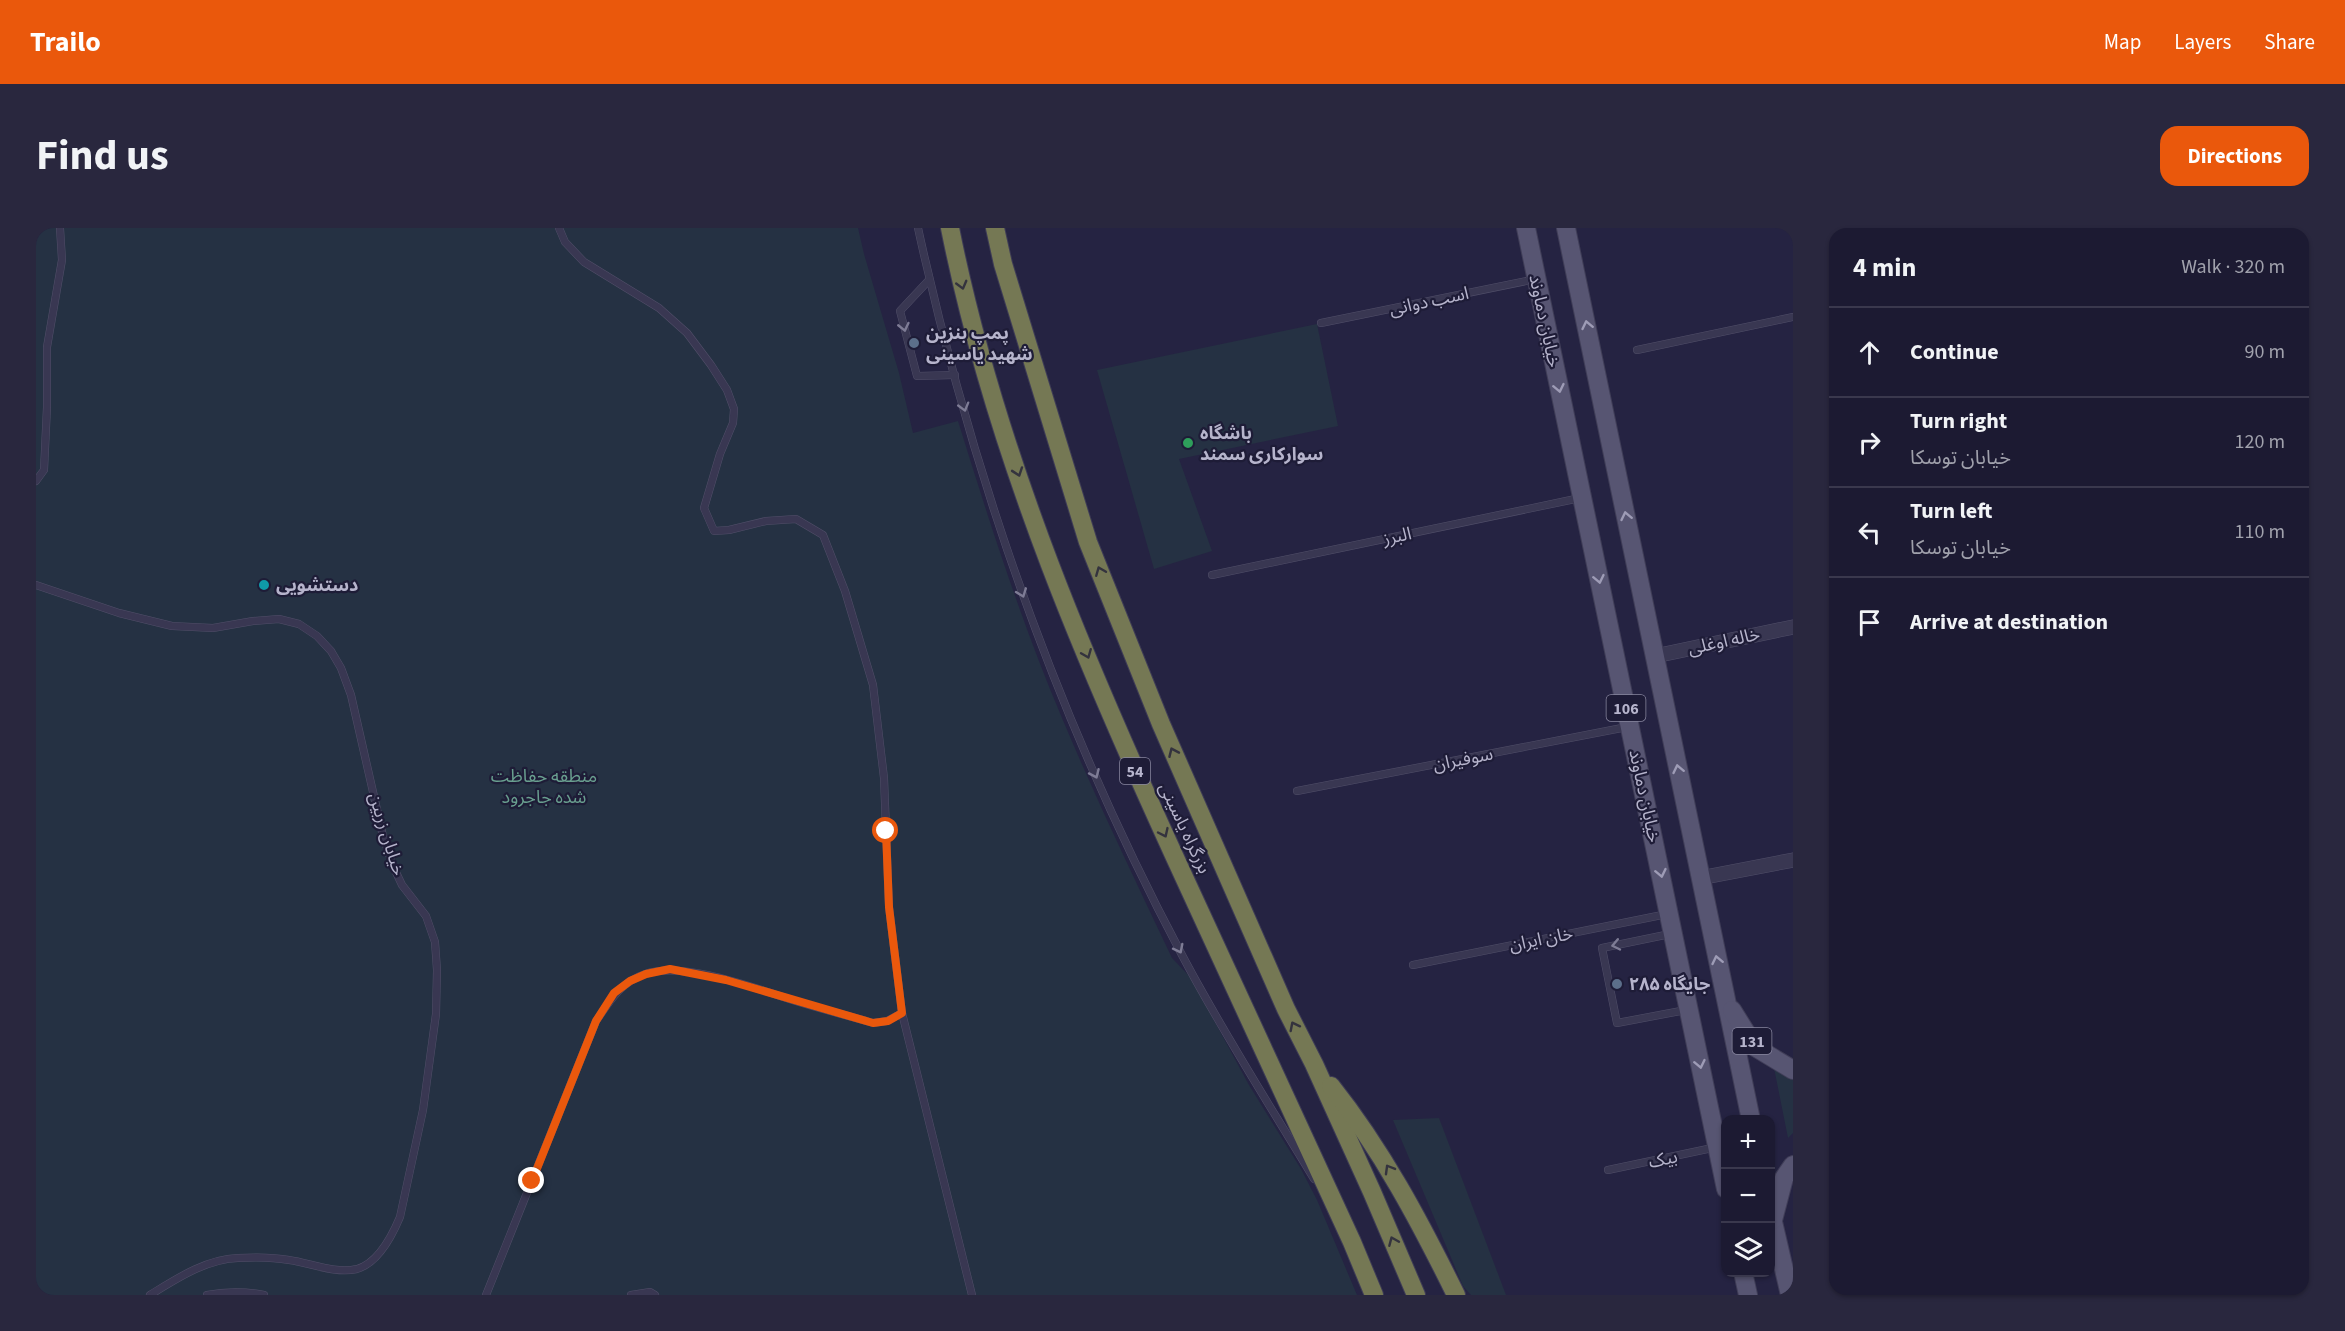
<!DOCTYPE html>
<html lang="en">
<head>
<meta charset="utf-8">
<style>
  :root { --surface:#1c1a32; --page:#29273e; --text:#f1f3f6; --muted:#a0a1ac; --line:#3a384d; --accent:#ea580c }
  body { margin:0; font-family:"Source Sans 3","Noto Sans Arabic",sans-serif; background:var(--page); color:var(--text) }
  .controls { position:absolute; right:18px; bottom:18px; display:grid; overflow:hidden; border-radius:12px; box-shadow:0 2px 4px #0004 }
  .controls button { width:54px; height:54px; display:grid; place-items:center; padding:0; border:0; border-bottom:2px solid var(--line); background:var(--surface); color:var(--text); font:30px sans-serif }
  .stop { position:absolute; width:18px; height:18px; margin:-14px; border:4px solid #ea580c; border-radius:50%; background:#fff }
  .stop.end { background:#ea580c; border-color:#fff; box-shadow:0 2px 6px #0008 }
  .list { margin:0; padding:0; list-style:none }
  h2 { display:flex; justify-content:space-between; align-items:center; height:78px; margin:0; padding:0 24px; font-size:26px }
  h2 small { font-size:20px; font-weight:400; color:var(--muted) }
  .list li { display:grid; grid-template-columns:39px 1fr auto; gap:18px; align-items:center; box-sizing:border-box; height:90px; padding:0 24px; border-top:2px solid var(--line) }
  .list b { display:block; font-size:22px; white-space:nowrap }
  .list p { margin:0; font-size:20px; white-space:nowrap; color:var(--muted) }
  .list em { font-size:20px; font-style:normal; color:var(--muted) }
  .icon { flex:none; width:33px; height:33px; fill:none; stroke:currentColor; stroke-width:2; stroke-linecap:round; stroke-linejoin:round }
  .map { position:relative; flex:none; width:1757px; height:1067px; overflow:hidden; border-radius:18px }
  header { display:flex; align-items:center; gap:36px; box-sizing:border-box; height:84px; padding:0 30px; background:var(--accent); color:#fff }
  header strong { font-size:28px }
  nav { display:flex; gap:33px; margin-inline-start:auto; font-size:21px }
  .intro { display:flex; align-items:center; justify-content:space-between; box-sizing:border-box; height:144px; padding:0 36px }
  h1 { margin:0; font-size:42px }
  .button { padding:15px 27px; border-radius:18px; background:var(--accent); color:#fff; font-size:21px; font-weight:700 }
  main { display:flex; gap:36px; padding:0 36px }
  aside { flex:1; background:var(--surface); border-radius:18px; box-shadow:0 2px 4px #0004 }
  .map>svg:first-child { display:block }
  .green { fill:#253143 }
  .lines { fill:none; stroke-linecap:round; stroke-linejoin:round }
  .lane-casing { stroke:#514f69; stroke-width:8 }
  .street-casing { stroke:#514f69; stroke-width:15 }
  .primary-casing { stroke:#403e58; stroke-width:20 }
  .highway-casing { stroke:#3e3c56; stroke-width:20 }
  .lane { stroke:#393752; stroke-width:7 }
  .street { stroke:#393752; stroke-width:14 }
  .primary { stroke:#575572; stroke-width:18 }
  .highway { stroke:#757854; stroke-width:18 }
  .oneway { stroke:#34333e }
  .oneway2 { stroke:#9e9cb6 }
  .oneway3 { stroke:#7e7c95 }
  .route { stroke:#ea580c; stroke-width:8 }
  .service-dot { fill:#5c6f8a; stroke:#1e1c37; stroke-width:2 }
  .leisure-dot { fill:#2e9e5b; stroke:#1e1c37; stroke-width:2 }
  .culture-dot { fill:#0f9aa8; stroke:#1e1c37; stroke-width:2 }
  .labels { text-anchor:middle; stroke-width:4.5; stroke-linejoin:round; paint-order:stroke }
  .shield { fill:#1e1c37; stroke:#88869f; stroke-width:1.5 }
  .shield-label { font-size:16px; font-weight:bold; fill:#b6b4cc }
  .street-label { font-size:18px; fill:#b6b4cc; stroke:#1e1c37 }
  .poi-label { font-size:18px; font-weight:bold; fill:#b6b4cc; stroke:#1e1c37; text-anchor:start }
  .park-label { font-size:18px; fill:#699f8f; stroke:#1e1c37 }
</style>
</head>
<body>
<header>
<strong>Trailo</strong>
<nav><a>Map</a><a>Layers</a><a>Share</a></nav>
</header>
<div class="intro"><h1>Find us</h1><a class="button">Directions</a></div>
<main>
<div class="map">
<svg width="1757" height="1067" viewBox="0 0 1757 1067">
  <rect width="100%" height="100%" fill="#252342"/>
  <g class="green">
    <path d="M0,0H822L828,26L863,145L877,205L922,193C953,293 985,393 1026,490C1060,571 1098,650 1136,730L1155,750L1213,857L1265,941L1281,972L1321,1067H0Z"/>
    <polygon points="1281,96 1302,198 1143,231 1176,323 1118,341 1061,142"/>
    <polygon points="1738,840 1757,846 1757,905 1752,910"/>
    <polygon points="1403,890 1470,1067 1435,1067 1427,1058 1357,892"/>
  </g>
  <g class="lines">
    <defs>
      <g id="lane">
        <polyline points="523,0 529,14 548,34 623,80 651,105 675,137 691,162 698,181 697,195 684,226 668,280 678,303 693,302 730,293 760,291 787,307 809,363 837,457 848,550 853,679 866,785 936,1067"/>
        <path d="M882,0C937,252 1025,499 1146,727C1186,803 1233,876 1278,951"/>
        <polyline points="893,52 864,83 881,148 919,147"/>
        <polyline points="1285,95 1500,51"/>
        <polyline points="1601,122 1757,89"/>
        <polyline points="0,253 8,242 11,179 11,119 26,32 24,0"/>
        <polyline points="1176,347 1544,270"/>
        <path d="M0,357L83,385L136,398L177,400L217,393L243,391L263,396L281,408L295,423L305,440L315,467L347,608L357,638L366,657L390,688L399,714L401,742L400,786L387,882L364,989C356,1008 342,1035 321,1041C299,1046 274,1035 253,1032C237,1029 218,1029 202,1030C170,1031 140,1051 114,1067"/>
        <polyline points="1261,563 1591,499"/>
        <polyline points="1634,706 1566,720 1581,795 1650,782"/>
        <polyline points="1377,737 1631,686"/>
        <polyline points="1572,942 1681,919"/>
        <path d="M171,1067C191,1063 208,1063 228,1067"/>
        <path d="M450,1067L560,793C574,773 585,754 609,746C649,732 726,763 766,775C789,782 813,788 837,795L851,793L866,785"/>
        <polyline points="595,1067 614,1064 619,1067"/>
      </g>
      <g id="street">
        <polyline points="1619,428 1757,399"/>
        <polyline points="1664,650 1757,632"/>
      </g>
      <g id="primary">
        <polyline points="1490,0 1690,961"/>
        <polyline points="1530,0 1715,892"/>
        <polyline points="1696,782 1719,819 1757,842"/>
        <polyline points="1734,981 1754,1067"/>
        <polyline points="1737,992 1748,950 1757,937"/>
        <polyline points="1707,1044 1712,1067"/>
      </g>
      <g id="highway">
        <path d="M914,0C960,230 1055,448 1153,660C1207,778 1262,896 1316,1014L1338,1067"/>
        <polyline points="959,0 967,36 1052,314 1125,496 1250,781 1278,836 1336,964 1380,1067"/>
        <path d="M1295,858C1346,922 1384,994 1420,1067"/>
      </g>
    </defs>
    <use href="#lane" class="lane-casing"/>
    <use href="#street" class="street-casing"/>
    <use href="#primary" class="primary-casing"/>
    <use href="#highway" class="highway-casing"/>
    <use href="#lane" class="lane"/>
    <use href="#street" class="street"/>
    <use href="#primary" class="primary"/>
    <use href="#highway" class="highway"/>
  </g>
  <defs><path id="oneway-chevron" d="M-2-3.5L2.5 0L-2 3.5" fill="none" stroke-width="1.6" stroke-linecap="round" stroke-linejoin="round" transform="scale(1.5)"/></defs>
  <g class="oneway">
    <use href="#oneway-chevron" transform="translate(926 57) rotate(75)"/>
    <use href="#oneway-chevron" transform="translate(982 244) rotate(71)"/>
    <use href="#oneway-chevron" transform="translate(1064 343) rotate(-112)"/>
    <use href="#oneway-chevron" transform="translate(1051 426) rotate(68)"/>
    <use href="#oneway-chevron" transform="translate(1137 524) rotate(-114)"/>
    <use href="#oneway-chevron" transform="translate(1128 605) rotate(65)"/>
    <use href="#oneway-chevron" transform="translate(1258 798) rotate(-117)"/>
    <use href="#oneway-chevron" transform="translate(1353 941) rotate(-120)"/>
    <use href="#oneway-chevron" transform="translate(1357 1013) rotate(-113)"/>
  </g>
  <g class="oneway2">
    <use href="#oneway-chevron" transform="translate(1551 97) rotate(-102)"/>
    <use href="#oneway-chevron" transform="translate(1523 160) rotate(78)"/>
    <use href="#oneway-chevron" transform="translate(1590 288) rotate(-102)"/>
    <use href="#oneway-chevron" transform="translate(1563 351) rotate(78)"/>
    <use href="#oneway-chevron" transform="translate(1642 541) rotate(-102)"/>
    <use href="#oneway-chevron" transform="translate(1625 645) rotate(78)"/>
    <use href="#oneway-chevron" transform="translate(1681 732) rotate(-102)"/>
    <use href="#oneway-chevron" transform="translate(1664 836) rotate(78)"/>
  </g>
  <g class="oneway3">
    <use href="#oneway-chevron" transform="translate(868 99) rotate(77)"/>
    <use href="#oneway-chevron" transform="translate(928 179) rotate(74)"/>
    <use href="#oneway-chevron" transform="translate(986 365) rotate(69)"/>
    <use href="#oneway-chevron" transform="translate(1059 546) rotate(66)"/>
    <use href="#oneway-chevron" transform="translate(1580 717) rotate(168)"/>
    <use href="#oneway-chevron" transform="translate(1143 721) rotate(63)"/>
  </g>
  <g class="lines">
    <polyline class="route" points="496,953 560,793 578,765 594,753 610,746 634,741 690,752 837,795 852,793 866,785 853,679 850,603"/>
  </g>
  <g class="service-dot">
    <circle cx="878" cy="115" r="6"/>
    <circle cx="1581" cy="756" r="6"/>
  </g>
  <circle class="leisure-dot" cx="1152" cy="215" r="6"/>
  <circle class="culture-dot" cx="228" cy="357" r="6"/>
  <g class="labels">
    <g class="shield">
      <rect x="1570.5" y="467" width="39" height="26" rx="4.5"/>
      <rect x="1084" y="530" width="30" height="26" rx="4.5"/>
      <rect x="1696.5" y="800" width="39" height="26" rx="4.5"/>
    </g>
    <g class="shield-label">
      <text x="1590" y="486">106</text>
      <text x="1099" y="549">54</text>
      <text x="1716" y="819">131</text>
    </g>
    <g class="street-label">
      <text transform="translate(1393 73) rotate(-12)" y="6">اسب دوانی</text>
      <text transform="translate(1509 93) rotate(78)" y="6">خیابان دماوند</text>
      <text transform="translate(1361 308) rotate(-12)" y="6">البرز</text>
      <text transform="translate(1688 413) rotate(-12)" y="6">خاله اوغلی</text>
      <text transform="translate(1427 531) rotate(-11)" y="6">سوفیران</text>
      <text transform="translate(1609 568) rotate(78)" y="6">خیابان دماوند</text>
      <text transform="translate(1149 600) rotate(65)" y="6">بزرگراه یاسینی</text>
      <text transform="translate(351 606) rotate(73)" y="6">خیابان زربین</text>
      <text transform="translate(1505 711) rotate(-11)" y="6">خان ایران</text>
      <text transform="translate(1627 931) rotate(-12)" y="6">بیک</text>
    </g>
    <g class="poi-label">
      <text x="890" y="111">پمپ بنزین<tspan x="890" dy="21">شهید یاسینی</tspan></text>
      <text x="1164" y="211">باشگاه<tspan x="1164" dy="21">سوارکاری سمند</tspan></text>
      <text x="240" y="363">دستشویی</text>
      <text x="1593" y="762">جایگاه ۲۸۵</text>
    </g>
    <g class="park-label">
      <text x="508" y="554">منطقه حفاظت<tspan x="508" dy="21">شده جاجرود</tspan></text>
    </g>
  </g>
</svg>
<div class="controls">
<button>+</button>
<button>−</button>
<button><svg class="icon" aria-label="layers" viewBox="0 0 24 24"><path d="M12 4l9 5-9 5-9-5zM3 14l9 5 9-5"/></svg></button>
</div>
<div class="stop" style="left:850px;top:603px"></div>
<div class="stop end" style="left:496px;top:953px"></div>
</div>
<aside>
<h2>4 min<small>Walk · 320 m</small></h2>
<ul class="list">
<li><svg class="icon" aria-label="ahead" viewBox="0 0 24 24"><path d="M12 20V5M6 11l6-6 6 6"/></svg><div><b>Continue</b></div><em>90 m</em></li>
<li><svg class="icon" aria-label="right" viewBox="0 0 24 24"><path d="M7 20v-9h11M14 6l5 5-5 5"/></svg><div><b>Turn right</b><p>خیابان توسکا</p></div><em>120 m</em></li>
<li><svg class="icon" aria-label="left" viewBox="0 0 24 24"><path d="M17 20v-9H6M10 6l-5 5 5 5"/></svg><div><b>Turn left</b><p>خیابان توسکا</p></div><em>110 m</em></li>
<li><svg class="icon" aria-label="arrive" viewBox="0 0 24 24"><path d="M6 21V4h12l-3 4 3 4H6"/></svg><div><b>Arrive at destination</b></div></li>
</ul>
</aside>
</main>
</body>
</html>
